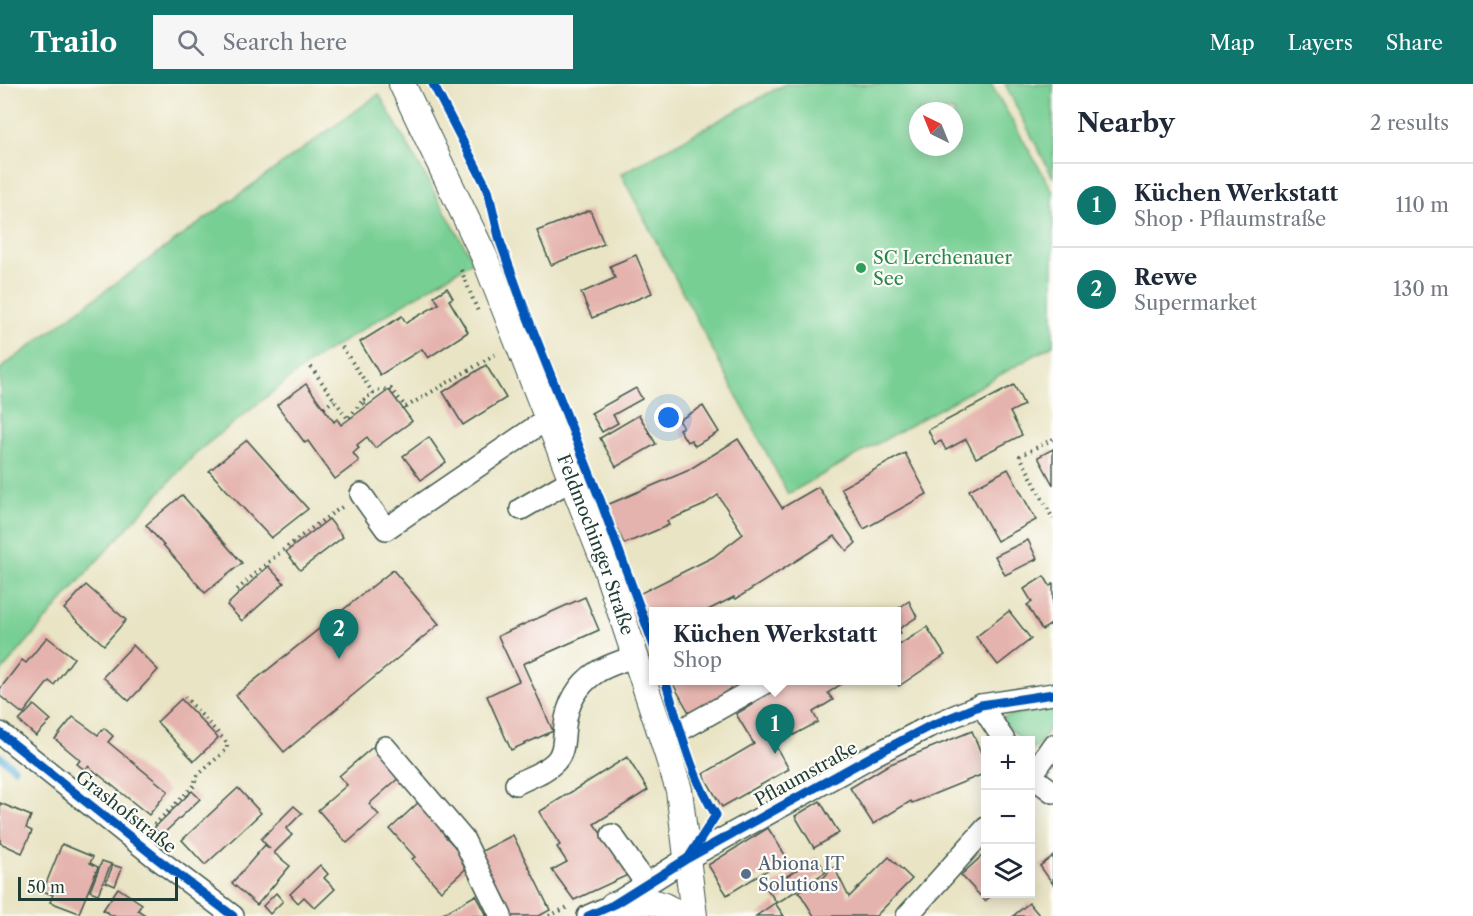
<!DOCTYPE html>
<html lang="en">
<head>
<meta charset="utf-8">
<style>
  :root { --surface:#fff; --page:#f6f6f7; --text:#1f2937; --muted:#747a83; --line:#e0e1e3; --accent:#0f766e }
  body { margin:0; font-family:"Libre Caslon Text",serif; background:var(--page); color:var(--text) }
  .controls { position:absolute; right:18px; bottom:18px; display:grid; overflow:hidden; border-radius:0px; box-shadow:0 3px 15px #0003 }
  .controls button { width:54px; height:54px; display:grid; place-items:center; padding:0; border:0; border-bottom:2px solid var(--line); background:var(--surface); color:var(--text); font:30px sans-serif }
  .compass { position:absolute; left:909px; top:18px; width:54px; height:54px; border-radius:50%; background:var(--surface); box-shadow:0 3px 15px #0003; rotate:317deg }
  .scale { position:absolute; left:18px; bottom:15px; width:160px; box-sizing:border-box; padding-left:6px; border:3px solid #1f3d34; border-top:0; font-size:16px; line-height:21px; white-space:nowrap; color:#1f3d34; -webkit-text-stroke:4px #fdfcf7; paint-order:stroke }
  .you { position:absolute; left:669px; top:334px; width:21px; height:21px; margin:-15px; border:4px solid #fff; border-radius:50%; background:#1a73e8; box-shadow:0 0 0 9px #1a73e833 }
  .badge { display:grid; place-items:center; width:39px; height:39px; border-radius:50%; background:var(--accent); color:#fff; font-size:20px; font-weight:700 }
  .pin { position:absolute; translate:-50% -50px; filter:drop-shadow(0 2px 3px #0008) }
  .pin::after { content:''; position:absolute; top:32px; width:21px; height:18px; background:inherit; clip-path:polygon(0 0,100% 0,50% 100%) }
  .popup { position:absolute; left:649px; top:523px; width:252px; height:78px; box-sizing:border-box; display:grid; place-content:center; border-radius:0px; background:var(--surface); filter:drop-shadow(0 2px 4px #0005); font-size:20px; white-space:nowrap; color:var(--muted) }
  .popup b { font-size:22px; color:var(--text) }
  .popup::after { content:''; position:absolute; left:50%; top:100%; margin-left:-12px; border:12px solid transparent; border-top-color:var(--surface) }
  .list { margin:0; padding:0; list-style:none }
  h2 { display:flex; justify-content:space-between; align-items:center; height:78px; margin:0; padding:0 24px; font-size:26px }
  h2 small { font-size:20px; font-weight:400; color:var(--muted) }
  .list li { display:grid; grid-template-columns:39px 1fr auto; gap:18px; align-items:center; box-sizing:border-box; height:84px; padding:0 24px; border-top:2px solid var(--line) }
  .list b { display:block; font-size:22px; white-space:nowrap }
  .list p { margin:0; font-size:20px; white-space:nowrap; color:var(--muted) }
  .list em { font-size:20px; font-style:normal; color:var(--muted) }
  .icon { flex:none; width:33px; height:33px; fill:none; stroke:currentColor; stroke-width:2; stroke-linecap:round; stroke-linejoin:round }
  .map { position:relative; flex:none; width:1053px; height:832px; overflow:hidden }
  header { display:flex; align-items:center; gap:36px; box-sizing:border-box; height:84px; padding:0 30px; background:var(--accent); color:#fff }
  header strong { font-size:28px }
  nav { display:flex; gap:33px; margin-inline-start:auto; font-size:21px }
  .search { width:420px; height:54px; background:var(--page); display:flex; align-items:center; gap:15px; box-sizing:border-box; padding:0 21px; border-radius:0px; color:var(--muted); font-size:22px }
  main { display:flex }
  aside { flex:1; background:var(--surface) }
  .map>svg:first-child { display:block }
  .green { fill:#78cf94; stroke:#4c8664; stroke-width:1.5; fill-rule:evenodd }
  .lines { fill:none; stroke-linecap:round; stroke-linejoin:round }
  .stream { stroke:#5fb1da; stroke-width:7 }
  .building { fill:#e5b3ad }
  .minor-casing { stroke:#3d564a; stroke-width:24 }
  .major-casing { stroke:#3d564a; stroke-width:28 }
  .path { stroke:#3d564a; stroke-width:4; stroke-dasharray:1.5 4.5; stroke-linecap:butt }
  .minor { stroke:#fff; stroke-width:21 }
  .major { stroke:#fff; stroke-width:26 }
  .cycleway-casing { stroke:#fdfcf7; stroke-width:13 }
  .cycleway { stroke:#0057b8; stroke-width:9 }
  .leisure-dot { fill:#2e9e5b; stroke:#fdfcf7; stroke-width:2 }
  .service-dot { fill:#5c6f8a; stroke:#fdfcf7; stroke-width:2 }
  .labels { text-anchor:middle; stroke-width:4.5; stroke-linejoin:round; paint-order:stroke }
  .leisure-label { font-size:18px; fill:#27864d; stroke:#fdfcf7; text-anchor:start }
  .street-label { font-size:18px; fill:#1f3d34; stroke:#fdfcf7 }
  .service-label { font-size:18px; fill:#4e5e75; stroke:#fdfcf7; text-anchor:start }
</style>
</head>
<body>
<header>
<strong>Trailo</strong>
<div class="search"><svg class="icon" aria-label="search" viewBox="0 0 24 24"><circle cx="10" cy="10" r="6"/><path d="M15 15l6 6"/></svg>Search here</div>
<nav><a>Map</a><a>Layers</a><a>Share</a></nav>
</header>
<main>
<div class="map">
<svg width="1053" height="832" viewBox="0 0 1053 832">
  <rect width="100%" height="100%" fill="#fdfcf7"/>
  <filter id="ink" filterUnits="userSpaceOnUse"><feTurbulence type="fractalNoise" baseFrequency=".0167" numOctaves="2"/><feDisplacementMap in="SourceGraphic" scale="12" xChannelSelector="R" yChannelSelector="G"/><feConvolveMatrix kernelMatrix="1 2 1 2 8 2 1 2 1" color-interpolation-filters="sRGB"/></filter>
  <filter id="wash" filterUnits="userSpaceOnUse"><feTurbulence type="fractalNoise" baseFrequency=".008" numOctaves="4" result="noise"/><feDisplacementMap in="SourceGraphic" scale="24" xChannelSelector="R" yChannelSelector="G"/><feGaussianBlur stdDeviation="1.35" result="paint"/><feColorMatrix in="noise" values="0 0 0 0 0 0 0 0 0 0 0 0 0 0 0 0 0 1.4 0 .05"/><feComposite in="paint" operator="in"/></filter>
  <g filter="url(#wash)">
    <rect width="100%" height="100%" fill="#e9e4c4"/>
    <g class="green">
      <path d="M785,0H991L1053,108V261L788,410L621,90ZM918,27H954V63H918Z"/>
      <polygon points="1005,0 1053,0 1053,94"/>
      <polygon points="379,10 473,177 313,276 197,368 94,480 0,589 0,285 87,220"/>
      <polygon points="1053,622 1053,637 1038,662 1034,665 1031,664 1030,656 1022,656 1002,637 1004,633"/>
    </g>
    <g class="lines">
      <polyline class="stream" points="0,672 14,684"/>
    </g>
    <g id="blocks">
      <g class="building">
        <polygon points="590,126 604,160 551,181 537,147"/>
        <polygon points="636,171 652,209 592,234 581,209 615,194 610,182"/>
        <polygon points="447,204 453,214 449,216 468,248 428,274 422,265 380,291 360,258 402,232 406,239 439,220 434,212"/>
        <polygon points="486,281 506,314 463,341 443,308"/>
        <polygon points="306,300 334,338 337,335 341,341 389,306 412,337 375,364 367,353 357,361 359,364 353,369 359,377 335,395 308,357 305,359 277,321"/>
        <polygon points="1014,301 1024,321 1010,328 1022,351 976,374 966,355 946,366 941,357 935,360 928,346"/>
        <polygon points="636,304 642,315 613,331 618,339 602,348 591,329"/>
        <polygon points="703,322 719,348 695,362 691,356 687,358 679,345 683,343 679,336"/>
        <polygon points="639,331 656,360 616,383 600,354"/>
        <polygon points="429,353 446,378 421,396 403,372"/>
        <polygon points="738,355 782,424 818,403 856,459 847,467 835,452 736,515 734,513 704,528 654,528 654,540 639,510 713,473 743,450 718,411 702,422 667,437 669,441 624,460 607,421 687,387"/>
        <polygon points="247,356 308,425 271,454 209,387"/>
        <polygon points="1053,365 1053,401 1038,373"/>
        <polygon points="905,369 927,410 864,445 841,404"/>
        <polygon points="1008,385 1036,436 997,457 969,406"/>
        <polygon points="182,411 242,479 205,509 146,441"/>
        <polygon points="329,435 343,453 300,486 286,468"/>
        <polygon points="1028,456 1037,475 1005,491 995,472"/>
        <polygon points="268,482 284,499 242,537 227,521"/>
        <polygon points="393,486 439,540 284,668 236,611"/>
        <polygon points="1044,492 1050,502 1053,500 1053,539 1042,546 1027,521 1032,518 1024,505"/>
        <polygon points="86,501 126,536 104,561 64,525"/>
        <polygon points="585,513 599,546 523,580 553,647 511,666 487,612 519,597 498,552"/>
        <polygon points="909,517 917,533 899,545 901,549 896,552 896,528 893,528"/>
        <polygon points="1009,527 1031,555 998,581 976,553"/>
        <polygon points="927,543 945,571 899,602 895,596 896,596 896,563"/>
        <polygon points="47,553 74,574 54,601 49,597 23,630 0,612 0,605 22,576 26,579"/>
        <polygon points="133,561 158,586 129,617 103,593"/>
        <polygon points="678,596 756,596 691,632 673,600"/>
        <polygon points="790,596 847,596 828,609 833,616 813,628 818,638 775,661 789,685 722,723 703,690 754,660 736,630 753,620 751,618"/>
        <polygon points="181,615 218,654 194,677 157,638"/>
        <polygon points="34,621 51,636 36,652 19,637"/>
        <polygon points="73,633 98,651 104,644 113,652 108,658 168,707 149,731 88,682 85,686 77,680 80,676 55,655"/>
        <polygon points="972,647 986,681 986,689 912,719 911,717 873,740 850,704 888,681"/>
        <polygon points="374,662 401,692 369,720 379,731 347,759 318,726 347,701 339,692"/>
        <polygon points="627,673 648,706 594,740 630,790 574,816 552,786 567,778 557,763 560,761 539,728"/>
        <polygon points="238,704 261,729 205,781 182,756"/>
        <polygon points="192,707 200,715 161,752 154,744"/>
        <polygon points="421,716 449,747 444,751 471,780 441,807 412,775 415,773 390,745"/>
        <polygon points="820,717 839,749 814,764 795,732"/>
        <polygon points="0,719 31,732 26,744 32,747 22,769 0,759"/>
        <polygon points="294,722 302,729 286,745 292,751 274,769 290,782 257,821 232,799 265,761 270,765 261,755"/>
        <polygon points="768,744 787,774 727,811 708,781"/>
        <polygon points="513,751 550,826 539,832 506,832 476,770"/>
        <polygon points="62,760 93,773 90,779 98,783 79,829 50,818 53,811 43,807"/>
        <polygon points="986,768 986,810 993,810 985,817 961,791"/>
        <polygon points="1053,772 1053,800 1040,782"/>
        <polygon points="816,773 826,788 777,819 767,805"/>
        <polygon points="889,773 912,795 876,832 814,832 799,808 809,800 812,805 834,783 849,813"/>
        <polygon points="102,777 111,780 98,810 90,807"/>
        <polygon points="113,781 122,784 115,802 106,798"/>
        <polygon points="320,781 328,790 324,794 335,805 315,824 304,813 298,819 290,810"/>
        <polygon points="118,804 142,820 138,826 147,832 113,832 103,826"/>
        <polygon points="276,809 283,817 270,830 263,822"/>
        <polygon points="476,811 487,832 439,832"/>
        <polygon points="775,819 784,832 756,832"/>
        <polygon points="1029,819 1040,832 1013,832"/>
      </g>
    </g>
  </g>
  <g filter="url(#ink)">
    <use href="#blocks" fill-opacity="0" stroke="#3d564a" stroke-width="1.5"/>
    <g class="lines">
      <defs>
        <g id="minor">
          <polyline points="361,410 386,445 547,335"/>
          <polyline points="521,425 571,396"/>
          <polyline points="981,621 1004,656"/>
          <polyline points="0,649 159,776 233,832"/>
          <polyline points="663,656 770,596"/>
          <polyline points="385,663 464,756 501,832"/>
          <polyline points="1030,691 1053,708"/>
          <polyline points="1030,694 1053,661"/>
          <path d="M516,700C529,693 546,688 556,677C565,667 563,654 565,642C567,620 578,600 597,588C608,581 623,577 635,572"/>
          <polyline points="612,751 647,801"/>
          <polyline points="588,832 613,821 688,774 876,670 928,643 981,621 1053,610"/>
          <polyline points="907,832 986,744"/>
        </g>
        <g id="major">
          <path id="s1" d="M402,0L484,172L603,475L663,656L679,706L694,832"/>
          <path d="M613,821C637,817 660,813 678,832"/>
        </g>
      </defs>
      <use href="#minor" class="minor-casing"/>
      <use href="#major" class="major-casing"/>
      <g class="path">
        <polyline points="461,186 479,230"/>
        <polyline points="342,263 373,309 362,317 366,322"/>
        <polyline points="311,283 348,335 362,317"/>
        <polyline points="373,309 380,306 391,305 406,323 496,270"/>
        <polyline points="324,324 334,316"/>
        <polyline points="1053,355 1020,372 1053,435"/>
        <path d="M239,510L236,507C270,475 306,447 345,421"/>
        <polyline points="150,745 194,702 196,693 227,665 227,659 185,613"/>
        <polyline points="549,832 570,822"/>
      </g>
      <use href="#minor" class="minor"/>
      <use href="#major" class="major"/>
      <defs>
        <g id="cycleway">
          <polyline points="433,0 488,106 500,157 524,224 601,418 654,562"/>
          <path d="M665,596C679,640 691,693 716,731L689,773"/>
          <polyline points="0,649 159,776 233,832"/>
          <polyline points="588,832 613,821 688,774 876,670 928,643 981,621 1053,610"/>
        </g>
      </defs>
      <use href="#cycleway" class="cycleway-casing"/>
      <use href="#cycleway" class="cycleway"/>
    </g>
  </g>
  <circle class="leisure-dot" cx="861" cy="184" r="6"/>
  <circle class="service-dot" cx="746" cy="790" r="6"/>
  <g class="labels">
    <g class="leisure-label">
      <text x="873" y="180">SC Lerchenauer<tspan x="873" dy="21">See</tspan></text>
    </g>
    <g class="street-label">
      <text dy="6" stroke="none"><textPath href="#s1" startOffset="500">Feldmochinger Straße</textPath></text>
      <text transform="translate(806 690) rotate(-29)" y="6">Pflaumstraße</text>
      <text transform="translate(126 728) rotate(38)" y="6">Grashofstraße</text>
    </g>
    <g class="service-label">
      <text x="758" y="786">Abiona IT<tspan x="758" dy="21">Solutions</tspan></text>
    </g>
  </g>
</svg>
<div class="controls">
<button>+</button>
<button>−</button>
<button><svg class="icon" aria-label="layers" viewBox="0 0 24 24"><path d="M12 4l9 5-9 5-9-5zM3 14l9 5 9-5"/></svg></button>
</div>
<svg class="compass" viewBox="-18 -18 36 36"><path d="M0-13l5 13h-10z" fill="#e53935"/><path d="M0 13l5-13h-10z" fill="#747a83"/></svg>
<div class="scale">50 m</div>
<div class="you"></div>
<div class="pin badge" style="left:775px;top:670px">1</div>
<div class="popup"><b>Küchen Werkstatt</b>Shop</div>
<div class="pin badge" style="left:339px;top:575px">2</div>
</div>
<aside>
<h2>Nearby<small>2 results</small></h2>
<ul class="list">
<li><span class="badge">1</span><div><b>Küchen Werkstatt</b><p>Shop · Pflaumstraße</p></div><em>110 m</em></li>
<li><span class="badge">2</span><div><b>Rewe</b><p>Supermarket</p></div><em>130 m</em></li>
</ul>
</aside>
</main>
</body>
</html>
